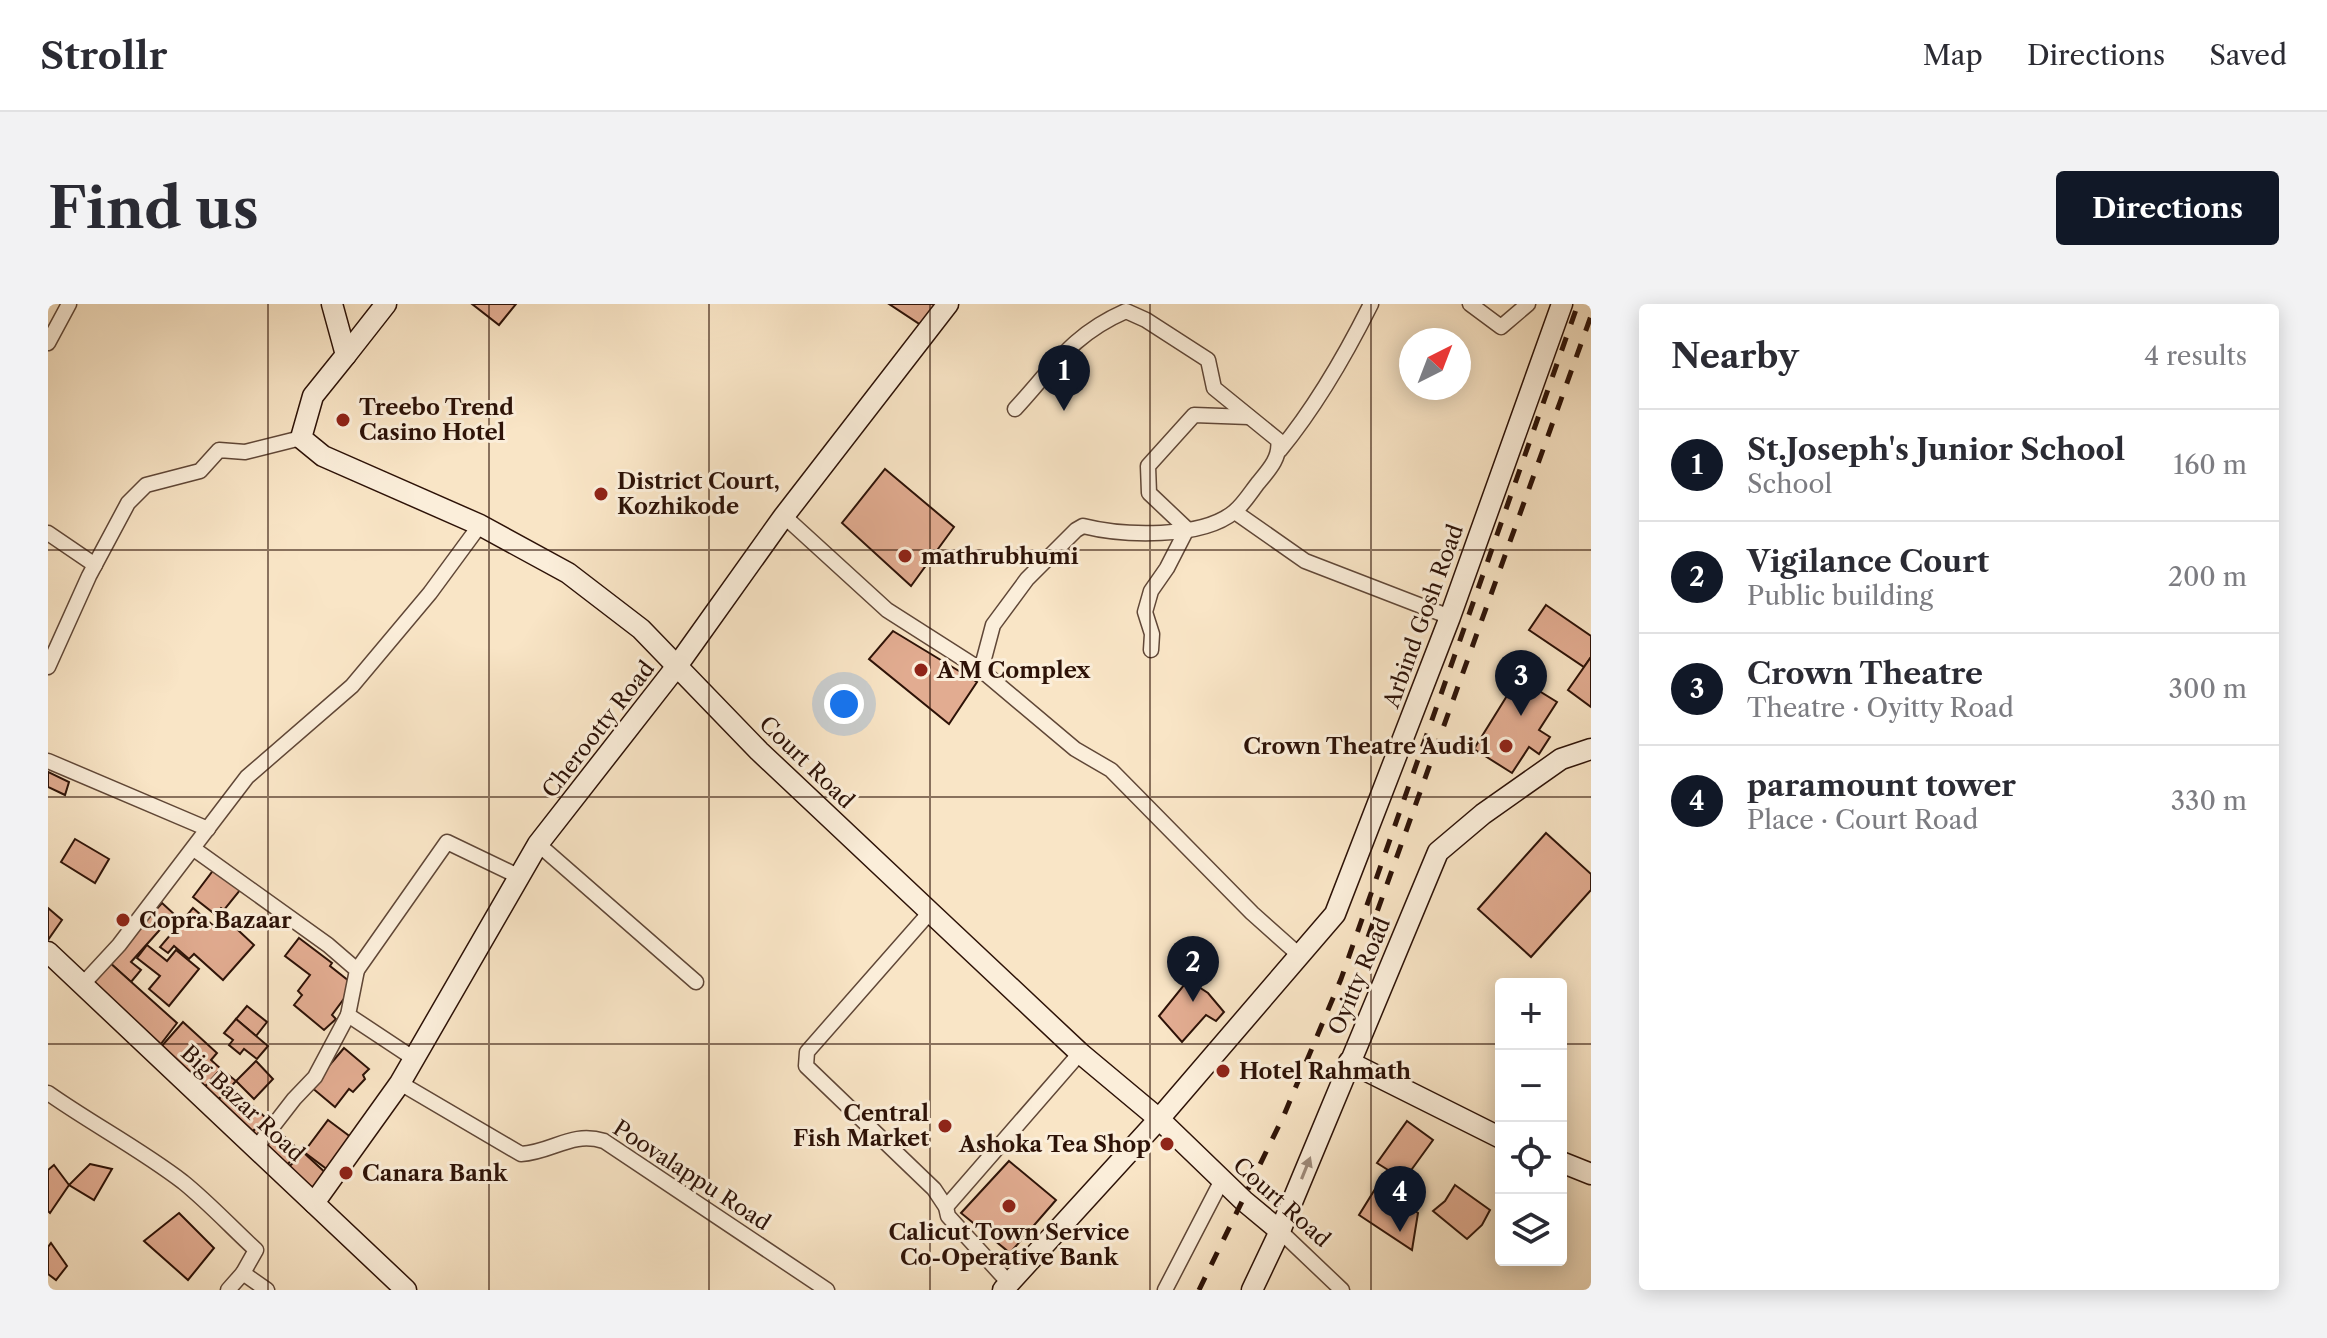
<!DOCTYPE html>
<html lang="en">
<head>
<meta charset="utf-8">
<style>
  :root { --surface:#fff; --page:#f2f2f3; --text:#2b2b33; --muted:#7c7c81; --line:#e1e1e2; --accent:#111827 }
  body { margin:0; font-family:"Libre Caslon Text",serif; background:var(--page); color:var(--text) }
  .controls { position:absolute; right:24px; bottom:24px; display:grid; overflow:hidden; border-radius:8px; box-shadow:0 4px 20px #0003 }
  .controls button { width:72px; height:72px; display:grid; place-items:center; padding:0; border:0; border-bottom:2px solid var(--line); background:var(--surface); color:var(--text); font:40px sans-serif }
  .compass { position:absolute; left:1351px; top:24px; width:72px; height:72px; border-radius:50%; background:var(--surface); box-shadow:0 4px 20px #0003; rotate:42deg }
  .you { position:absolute; left:796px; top:400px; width:28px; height:28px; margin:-20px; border:6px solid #fff; border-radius:50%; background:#1a73e8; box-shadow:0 0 0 12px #1a73e833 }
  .badge { display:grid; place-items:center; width:52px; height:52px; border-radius:50%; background:var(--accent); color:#fff; font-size:26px; font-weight:700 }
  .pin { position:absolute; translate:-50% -66px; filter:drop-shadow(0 2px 4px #0008) }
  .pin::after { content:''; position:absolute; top:42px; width:28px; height:24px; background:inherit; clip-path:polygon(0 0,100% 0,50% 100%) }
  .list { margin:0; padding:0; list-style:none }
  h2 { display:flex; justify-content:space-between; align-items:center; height:104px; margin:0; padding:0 32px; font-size:34px }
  h2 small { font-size:26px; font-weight:400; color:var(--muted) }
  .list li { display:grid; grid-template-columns:52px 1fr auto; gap:24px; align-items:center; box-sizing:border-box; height:112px; padding:0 32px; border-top:2px solid var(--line) }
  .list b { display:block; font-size:30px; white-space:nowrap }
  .list p { margin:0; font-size:26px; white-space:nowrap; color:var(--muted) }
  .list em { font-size:26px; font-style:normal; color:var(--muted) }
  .icon { flex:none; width:44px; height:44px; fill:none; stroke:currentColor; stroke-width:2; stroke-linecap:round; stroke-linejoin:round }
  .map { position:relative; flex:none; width:1543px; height:986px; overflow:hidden; border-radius:8px }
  header { display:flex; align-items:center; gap:48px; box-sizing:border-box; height:112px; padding:0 40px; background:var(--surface); border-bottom:2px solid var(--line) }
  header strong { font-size:38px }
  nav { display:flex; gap:44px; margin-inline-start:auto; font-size:28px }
  .intro { display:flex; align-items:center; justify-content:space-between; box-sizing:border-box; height:192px; padding:0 48px }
  h1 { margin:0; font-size:56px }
  .button { padding:20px 36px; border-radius:8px; background:var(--accent); color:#fff; font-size:28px; font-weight:700 }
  main { display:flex; gap:48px; padding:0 48px }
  aside { flex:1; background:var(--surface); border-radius:8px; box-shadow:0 4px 20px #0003 }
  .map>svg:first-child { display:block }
  .building { fill:#e2ac91; stroke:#2d1207; stroke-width:2 }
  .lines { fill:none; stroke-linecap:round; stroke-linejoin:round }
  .street-casing { stroke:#604737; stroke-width:17 }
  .secondary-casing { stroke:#2d1207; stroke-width:23 }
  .street { stroke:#fbeeda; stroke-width:14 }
  .secondary { stroke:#fbeeda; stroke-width:20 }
  .rail { stroke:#2d1207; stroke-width:5; stroke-dasharray:14 14; stroke-linecap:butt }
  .oneway { fill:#9e8b7b }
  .grid { fill:none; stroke:#2d1207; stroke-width:2; stroke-opacity:0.55 }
  .poi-dot { fill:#8f2418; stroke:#fbeeda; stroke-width:3 }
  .labels { text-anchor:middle; stroke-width:6; stroke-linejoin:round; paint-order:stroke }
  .poi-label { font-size:22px; font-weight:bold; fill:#2d1207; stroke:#fbeeda; text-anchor:start }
  .street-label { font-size:22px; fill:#2d1207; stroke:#fbeeda }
</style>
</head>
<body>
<header>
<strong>Strollr</strong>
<nav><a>Map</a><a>Directions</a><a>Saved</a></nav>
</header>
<div class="intro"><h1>Find us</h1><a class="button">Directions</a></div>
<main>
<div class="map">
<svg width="1543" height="986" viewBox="0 0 1543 986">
  <rect width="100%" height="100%" fill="#f9e5c6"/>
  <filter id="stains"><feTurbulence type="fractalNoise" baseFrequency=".0025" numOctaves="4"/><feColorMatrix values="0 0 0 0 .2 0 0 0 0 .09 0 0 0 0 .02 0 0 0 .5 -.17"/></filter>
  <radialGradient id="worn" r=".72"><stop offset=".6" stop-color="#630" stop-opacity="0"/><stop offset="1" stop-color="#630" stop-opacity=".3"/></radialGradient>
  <g class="building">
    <polygon points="424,0 468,0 451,21"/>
    <polygon points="841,0 891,0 876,23"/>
    <polygon points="837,165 906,223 863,282 794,219"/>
    <polygon points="1498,301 1543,332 1543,353 1536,363 1481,326"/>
    <polygon points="845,327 929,378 901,420 821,355"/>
    <polygon points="1543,353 1543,403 1520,386"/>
    <polygon points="1470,374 1509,398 1491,426 1502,433 1491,450 1481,443 1464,469 1426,445"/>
    <polygon points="0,468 21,478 17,491 0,483"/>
    <polygon points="1498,529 1543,570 1543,586 1483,653 1430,605"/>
    <polygon points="27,535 61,555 47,579 13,558"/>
    <polygon points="167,564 193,585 176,606 173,604 168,611 145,593"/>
    <polygon points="114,599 126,610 83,658 93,666 83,678 61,658"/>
    <polygon points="0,604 14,616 0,636"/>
    <polygon points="145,604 167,623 176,613 206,641 175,676 146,650 141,655 126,642 120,649 112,643"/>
    <polygon points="251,634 284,659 282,662 306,681 284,711 288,715 276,726 246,701 254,691 250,687 262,671 237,652"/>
    <polygon points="99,641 119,657 128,646 151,665 121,702 101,685 112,672 89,654"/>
    <polygon points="61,658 129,719 109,745 41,680"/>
    <polygon points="1140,676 1160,689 1176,708 1168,717 1158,711 1134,738 1111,712"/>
    <polygon points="199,702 219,718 208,732 188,715"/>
    <polygon points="188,715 220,742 209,755 196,745 192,750 181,741 185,736 176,729"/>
    <polygon points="135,718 169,749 163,756 173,765 156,784 112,744"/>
    <polygon points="296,744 321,765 315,771 317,775 305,788 301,785 287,803 263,783"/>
    <polygon points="208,757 225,775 206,795 188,777"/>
    <polygon points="173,765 188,777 164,803 150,790"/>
    <polygon points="183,782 218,814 204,828 169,797"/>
    <polygon points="280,816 304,834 280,866 256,848"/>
    <polygon points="216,817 222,822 210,835 204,828"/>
    <polygon points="1359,817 1385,836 1356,876 1329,859"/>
    <polygon points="227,824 252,847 239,861 214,839"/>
    <polygon points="255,848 282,873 263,887 239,865"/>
    <polygon points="961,857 1008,896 962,949 913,909"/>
    <polygon points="42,860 64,865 46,896 21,881"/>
    <polygon points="6,861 21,881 2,909 0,907 0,866"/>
    <polygon points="1407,881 1442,906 1434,921 1419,935 1385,907 1397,897"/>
    <polygon points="1329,882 1370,909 1364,946 1311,911"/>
    <polygon points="131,909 166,944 140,976 96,937"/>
    <polygon points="3,939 19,962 8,976 0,970 0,943"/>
  </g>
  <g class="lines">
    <defs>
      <g id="street">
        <polyline points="1422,0 1453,23 1480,0"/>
        <polyline points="0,39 21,0"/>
        <path d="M1232,146C1269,101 1297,52 1323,0"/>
        <polyline points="1187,208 1257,257 1402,313"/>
        <polyline points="736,212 839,306 933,366 1027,445 1063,466 1204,609 1250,650"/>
        <polyline points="0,229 47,261"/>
        <polyline points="1103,346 1104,330 1097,308 1103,287 1119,264 1139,225 1101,189 1100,162 1146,111 1201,113"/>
        <polyline points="0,363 41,272 80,199 98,181 152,167 171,146 197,148 253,134"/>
        <path d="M933,366L945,321L979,275L1028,226L1035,222C1075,232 1153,235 1186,208C1195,201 1203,188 1210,179C1221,166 1233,153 1230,136L1166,84L1160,56L1098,16L1078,7C1023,31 1006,63 967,105"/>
        <polyline points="0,457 160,525"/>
        <polyline points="490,540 648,678"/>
        <polyline points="146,545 280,641 309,666 300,711 365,754"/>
        <polyline points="882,608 759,748 758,762 886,885 898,903 900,912 961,979"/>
        <polyline points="309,666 399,538 472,573"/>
        <polyline points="34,681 71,641 199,473 304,382 382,289 432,221"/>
        <path d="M352,779L473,850C505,848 523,827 556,837L779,986"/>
        <path d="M0,789C44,820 92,845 135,878C161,899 184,924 208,946L195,969L219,986"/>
        <polyline points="208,844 246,795 267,773 300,711"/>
        <polyline points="898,903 1032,749"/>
        <polyline points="1232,927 1294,986"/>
        <polyline points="180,986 195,969"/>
        <polyline points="1117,986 1174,876"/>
      </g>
      <g id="secondary">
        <polyline points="284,0 298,51 265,92 253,134 275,152 432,221 520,269 593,325 711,447 882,608 1032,749 1111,815 1196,897 1232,927"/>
        <polyline points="298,51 338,0"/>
        <polyline points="0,648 358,986"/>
        <polyline points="1301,758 1453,834"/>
        <polyline points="1513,858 1543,870"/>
        <polyline points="266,899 352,779 490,540 629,362 736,212 900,0"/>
        <polyline points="955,986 1111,815 1287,610 1402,313 1514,0"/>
        <polyline points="1204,986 1232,927 1390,548 1435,510 1513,455 1543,445"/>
      </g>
    </defs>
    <use href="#street" class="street-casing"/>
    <use href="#secondary" class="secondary-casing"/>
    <use href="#street" class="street"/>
    <use href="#secondary" class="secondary"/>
    <g class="rail">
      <polyline points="1320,633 1543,12"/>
      <polyline points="1151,986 1236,811 1293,675 1530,0"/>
    </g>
  </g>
  <defs><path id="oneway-solid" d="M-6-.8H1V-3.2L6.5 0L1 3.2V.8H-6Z" transform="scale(2)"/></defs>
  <use class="oneway" href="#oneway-solid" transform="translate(1258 864) rotate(-68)"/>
  <path class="grid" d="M220,0V986M441,0V986M661,0V986M882,0V986M1102,0V986M1323,0V986M0,246H1543M0,493H1543M0,740H1453M1513,740H1543"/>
  <g class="poi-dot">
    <circle cx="295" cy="116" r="8"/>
    <circle cx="553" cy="190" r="8"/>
    <circle cx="857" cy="252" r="8"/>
    <circle cx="873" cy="366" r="8"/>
    <circle cx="1458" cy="442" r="8"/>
    <circle cx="75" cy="616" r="8"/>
    <circle cx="1175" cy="767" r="8"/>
    <circle cx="897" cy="822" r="8"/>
    <circle cx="1119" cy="840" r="8"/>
    <circle cx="298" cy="869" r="8"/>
    <circle cx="961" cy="902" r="8"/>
  </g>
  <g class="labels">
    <g class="poi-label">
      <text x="311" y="111">Treebo Trend<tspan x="311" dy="25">Casino Hotel</tspan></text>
      <text x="569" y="185">District Court,<tspan x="569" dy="25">Kozhikode</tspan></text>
      <text x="873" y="260">mathrubhumi</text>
      <text x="889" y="374">A M Complex</text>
      <text x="1442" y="450" text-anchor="end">Crown Theatre Audi 1</text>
      <text x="91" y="624">Copra Bazaar</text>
      <text x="1191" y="775">Hotel Rahmath</text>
      <text x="881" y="817" text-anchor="end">Central<tspan x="881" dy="25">Fish Market</tspan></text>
      <text x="1103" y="848" text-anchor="end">Ashoka Tea Shop</text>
      <text x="314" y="877">Canara Bank</text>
      <text x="961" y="936" text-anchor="middle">Calicut Town Service<tspan x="961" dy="25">Co-Operative Bank</tspan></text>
    </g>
    <g class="street-label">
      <text transform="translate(1375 312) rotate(-70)" y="8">Arbind Gosh Road</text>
      <text transform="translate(550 425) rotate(-52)" y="8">Cherootty Road</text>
      <text transform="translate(759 458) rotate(44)" y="8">Court Road</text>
      <text transform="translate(1311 672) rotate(-67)" y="8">Oyitty Road</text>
      <text transform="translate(195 799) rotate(43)" y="8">Big Bazar Road</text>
      <text transform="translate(644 871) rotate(33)" y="8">Poovalappu Road</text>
      <text transform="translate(1234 898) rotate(42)" y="8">Court Road</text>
    </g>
  </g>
  <rect width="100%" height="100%" filter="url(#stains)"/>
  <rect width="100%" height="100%" fill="url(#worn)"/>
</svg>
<div class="controls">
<button>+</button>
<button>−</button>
<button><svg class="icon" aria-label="locate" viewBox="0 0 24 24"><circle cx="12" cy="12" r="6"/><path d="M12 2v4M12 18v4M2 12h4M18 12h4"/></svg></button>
<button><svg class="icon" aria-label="layers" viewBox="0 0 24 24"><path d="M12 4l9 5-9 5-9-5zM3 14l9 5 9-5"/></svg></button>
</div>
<svg class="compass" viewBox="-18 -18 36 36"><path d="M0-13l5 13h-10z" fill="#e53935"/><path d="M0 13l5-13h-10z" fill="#7c7c81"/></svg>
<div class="you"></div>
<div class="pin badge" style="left:1016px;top:107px">1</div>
<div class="pin badge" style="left:1145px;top:698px">2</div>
<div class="pin badge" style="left:1473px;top:412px">3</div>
<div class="pin badge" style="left:1352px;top:928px">4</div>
</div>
<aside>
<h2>Nearby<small>4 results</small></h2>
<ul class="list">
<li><span class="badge">1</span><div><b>St.Joseph's Junior School</b><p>School</p></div><em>160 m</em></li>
<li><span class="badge">2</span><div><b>Vigilance Court</b><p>Public building</p></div><em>200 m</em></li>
<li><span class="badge">3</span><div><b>Crown Theatre</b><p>Theatre · Oyitty Road</p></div><em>300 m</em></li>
<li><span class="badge">4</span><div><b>paramount tower</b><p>Place · Court Road</p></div><em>330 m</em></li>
</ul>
</aside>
</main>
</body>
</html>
